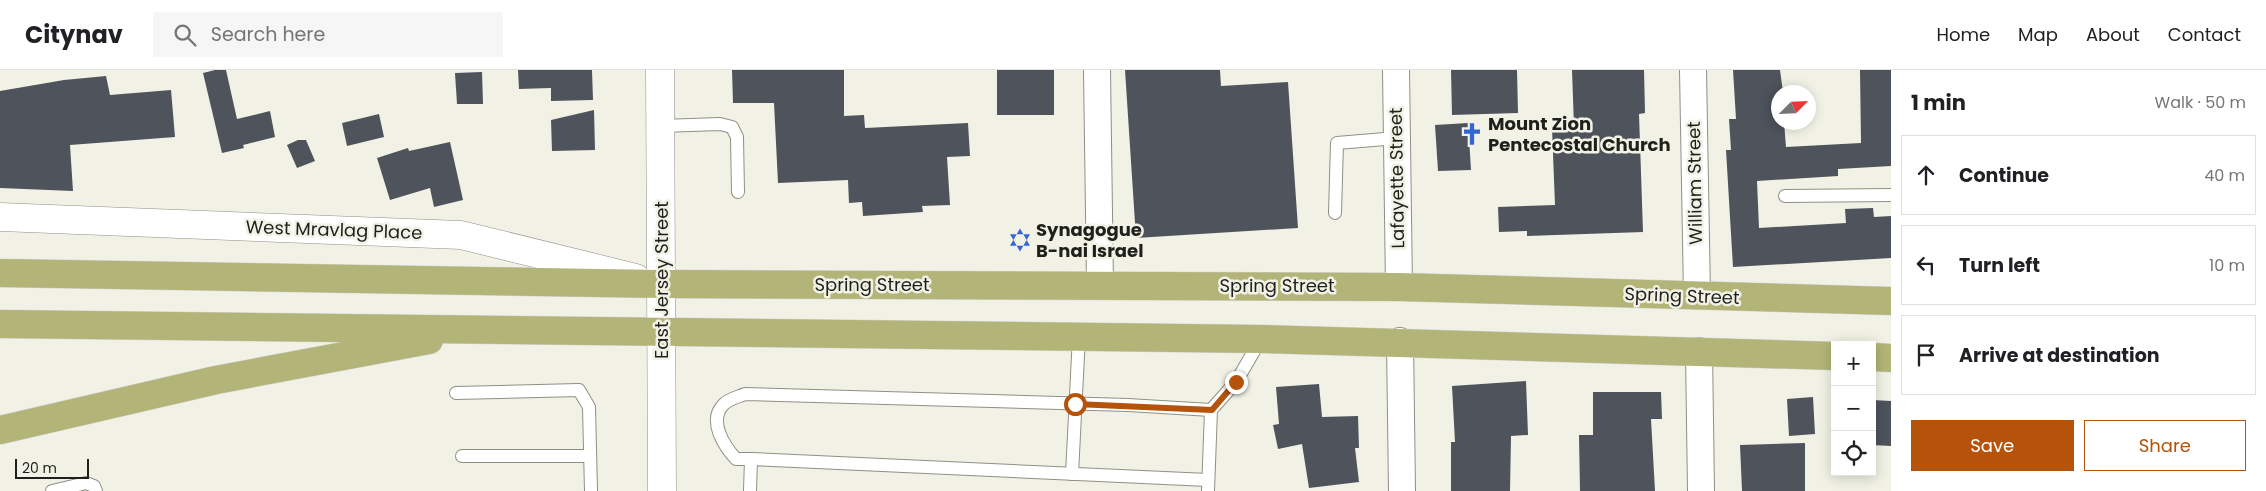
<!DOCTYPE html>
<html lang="en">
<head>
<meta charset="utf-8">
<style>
  :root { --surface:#fff; --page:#f6f6f6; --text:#202124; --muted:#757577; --line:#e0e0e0; --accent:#b45309 }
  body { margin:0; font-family:Poppins,sans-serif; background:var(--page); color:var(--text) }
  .controls { position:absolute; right:15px; bottom:15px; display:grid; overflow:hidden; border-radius:0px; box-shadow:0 2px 12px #0003 }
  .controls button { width:45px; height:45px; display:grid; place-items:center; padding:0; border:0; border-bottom:1px solid var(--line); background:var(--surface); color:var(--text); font:25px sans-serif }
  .compass { position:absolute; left:1771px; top:15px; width:45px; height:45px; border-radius:50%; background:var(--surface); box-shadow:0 2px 12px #0003; rotate:66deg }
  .scale { position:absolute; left:15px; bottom:12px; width:74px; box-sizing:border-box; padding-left:5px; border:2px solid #1f201b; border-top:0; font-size:14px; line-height:18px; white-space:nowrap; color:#1f201b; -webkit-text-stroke:4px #f1f2e5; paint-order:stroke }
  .stop { position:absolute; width:15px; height:15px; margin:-11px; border:4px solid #b45309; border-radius:50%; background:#fff }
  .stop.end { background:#b45309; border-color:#fff; box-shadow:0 1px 5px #0008 }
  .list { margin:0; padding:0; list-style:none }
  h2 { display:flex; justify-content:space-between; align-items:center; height:65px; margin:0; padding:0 20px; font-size:21px }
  h2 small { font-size:16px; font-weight:400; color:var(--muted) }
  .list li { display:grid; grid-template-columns:32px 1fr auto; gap:15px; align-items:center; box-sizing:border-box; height:80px; margin:0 10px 10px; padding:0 10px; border:1px solid var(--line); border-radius:0px }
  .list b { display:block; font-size:19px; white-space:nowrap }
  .list em { font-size:16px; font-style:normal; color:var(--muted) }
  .actions { display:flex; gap:10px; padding:15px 20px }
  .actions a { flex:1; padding:11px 0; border:1px solid var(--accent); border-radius:0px; text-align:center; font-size:18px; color:var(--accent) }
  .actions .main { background:var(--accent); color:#fff }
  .icon { flex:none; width:28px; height:28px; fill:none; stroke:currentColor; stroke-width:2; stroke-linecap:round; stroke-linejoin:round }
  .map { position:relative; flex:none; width:1891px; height:421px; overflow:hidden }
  header { display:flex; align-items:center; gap:30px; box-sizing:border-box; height:70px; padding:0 25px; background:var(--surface); border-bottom:1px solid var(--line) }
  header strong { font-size:24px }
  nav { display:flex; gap:28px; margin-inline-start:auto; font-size:18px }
  .search { width:350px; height:45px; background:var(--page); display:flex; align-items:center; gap:12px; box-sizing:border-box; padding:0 18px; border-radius:0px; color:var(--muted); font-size:19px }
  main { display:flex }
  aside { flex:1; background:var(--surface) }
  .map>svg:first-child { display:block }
  .building { fill:#4e535c }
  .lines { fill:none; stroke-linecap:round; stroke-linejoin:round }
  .service-casing { stroke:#8f9084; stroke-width:14 }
  .minor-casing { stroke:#8f9084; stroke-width:28 }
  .tertiary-casing { stroke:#8f9084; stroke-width:29 }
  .trunk-casing { stroke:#d2d2d1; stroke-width:29 }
  .service { stroke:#fff; stroke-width:12 }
  .minor { stroke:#fff; stroke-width:26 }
  .tertiary { stroke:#fff; stroke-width:28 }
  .trunk { stroke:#b3b477; stroke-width:28 }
  .route { stroke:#b45309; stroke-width:6 }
  .labels { text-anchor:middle; stroke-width:5; stroke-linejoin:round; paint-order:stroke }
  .poi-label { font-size:18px; font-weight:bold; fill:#1f201b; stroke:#f1f2e5; text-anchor:start }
  .street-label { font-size:18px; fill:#1f201b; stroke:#f1f2e5 }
</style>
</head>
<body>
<header>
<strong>Citynav</strong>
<div class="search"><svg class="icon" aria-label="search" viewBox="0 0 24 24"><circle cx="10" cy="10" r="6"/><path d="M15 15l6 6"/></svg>Search here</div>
<nav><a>Home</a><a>Map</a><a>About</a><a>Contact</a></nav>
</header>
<main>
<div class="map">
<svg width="1891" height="421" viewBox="0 0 1891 421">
  <rect width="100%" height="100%" fill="#f1f2e5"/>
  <g class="building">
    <polygon points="215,0 226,0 237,49 270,41 275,67 243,75 244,78 222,83 203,3"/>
    <polygon points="518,0 592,0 593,30 551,31 551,18 519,19"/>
    <polygon points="732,0 844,0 844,46 864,45 865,58 968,53 970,86 947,87 950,135 922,136 923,142 863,146 862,132 849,133 848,110 778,113 774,33 733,33"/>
    <rect x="997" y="0" width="57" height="45"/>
    <polygon points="1125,0 1220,0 1221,16 1288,12 1298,158 1136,168"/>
    <polygon points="1451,0 1517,0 1518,43 1452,45"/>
    <polygon points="1572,0 1644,0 1645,43 1639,44 1643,162 1527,166 1527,161 1499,162 1498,137 1555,135 1552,58 1574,57"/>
    <polygon points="1733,0 1780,0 1783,22 1778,22 1778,52 1784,52 1786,77 1861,73 1860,0 1891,0 1891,96 1838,99 1838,106 1757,111 1759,158 1846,153 1845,139 1873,138 1874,147 1891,146 1891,188 1733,197 1726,80 1731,80 1729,49 1736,49"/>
    <polygon points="482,2 483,34 457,34 455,3"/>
    <polygon points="106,6 110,25 171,20 175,67 70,75 73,121 0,118 0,21 64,10"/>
    <polygon points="594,40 595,80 552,81 551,50"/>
    <polygon points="379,44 384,67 347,76 342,53"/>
    <polygon points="1468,53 1471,100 1438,101 1435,55"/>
    <polygon points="298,70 306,70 315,91 297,98 287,75"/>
    <polygon points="450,72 463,130 434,137 430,118 390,130 377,88 408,78 409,81"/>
    <polygon points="1526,311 1528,365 1511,366 1510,421 1451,421 1451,372 1455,372 1452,316"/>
    <polygon points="1319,314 1322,347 1358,346 1359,378 1355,378 1359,412 1309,418 1302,374 1278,379 1273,355 1279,354 1276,317"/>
    <polygon points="1593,322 1661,322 1662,349 1651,349 1655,421 1580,421 1579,365 1593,365"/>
    <polygon points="1813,327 1815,364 1789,366 1787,329"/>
    <polygon points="1872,330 1891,331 1891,376 1872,375"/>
    <polygon points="1805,373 1805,421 1742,421 1740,375"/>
  </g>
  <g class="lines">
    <defs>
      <g id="service">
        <polyline points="661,56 720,54 732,57 737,67 738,122"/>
        <polyline points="1785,126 1891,125"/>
        <polyline points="1335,143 1337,73 1397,68"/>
        <polyline points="456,323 579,320 589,337 591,421"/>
        <polyline points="1211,340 1236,312 1261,269"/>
        <polyline points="462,386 590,386"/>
        <path d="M751,389H736C724,376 708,351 723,335C728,329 738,327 745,324L1128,335L1211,340L1208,421"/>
        <polyline points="1072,404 1079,266"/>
        <polyline points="52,421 86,413 94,416 96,421"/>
        <polyline points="750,421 751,389 1208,410"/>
      </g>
      <g id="minor">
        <polyline points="1097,0 1100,215"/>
        <polyline points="1396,0 1399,217"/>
        <polyline points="1693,0 1697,226"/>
        <polyline points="1400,271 1402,421"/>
        <polyline points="1699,281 1701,421"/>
      </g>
      <g id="tertiary">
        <polyline points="660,0 662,421"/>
        <polyline points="0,147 461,165 636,208"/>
      </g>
      <g id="trunk">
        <polyline points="0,203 662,214 1399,217 1891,231"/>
        <polyline points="0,254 1261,269 1835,286"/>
        <polyline points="1872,287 1891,288"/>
        <polyline points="0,360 216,310 429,270"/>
      </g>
    </defs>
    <use href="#service" class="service-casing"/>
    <use href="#minor" class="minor-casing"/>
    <use href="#tertiary" class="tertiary-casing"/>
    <use href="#trunk" class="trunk-casing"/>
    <use href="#service" class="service"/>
    <use href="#minor" class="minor"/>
    <use href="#tertiary" class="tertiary"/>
    <use href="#trunk" class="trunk"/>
  </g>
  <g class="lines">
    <polyline class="route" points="1075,334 1212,340 1236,312"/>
  </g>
  <defs>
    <symbol id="church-bare" viewBox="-9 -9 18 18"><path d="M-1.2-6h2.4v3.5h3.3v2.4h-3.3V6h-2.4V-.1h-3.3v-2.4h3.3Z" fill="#3465d4" stroke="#f1f2e5" stroke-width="2.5" paint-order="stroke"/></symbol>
    <symbol id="synagogue-bare" viewBox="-9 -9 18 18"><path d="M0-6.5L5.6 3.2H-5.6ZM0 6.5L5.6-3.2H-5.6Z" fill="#3465d4" stroke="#f1f2e5" stroke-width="2.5" paint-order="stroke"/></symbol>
  </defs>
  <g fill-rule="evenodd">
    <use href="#church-bare" x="1456" y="48" width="32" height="32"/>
    <use href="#synagogue-bare" x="1004" y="154" width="32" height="32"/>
  </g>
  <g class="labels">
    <g class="poi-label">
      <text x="1488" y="60">Mount Zion<tspan x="1488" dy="21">Pentecostal Church</tspan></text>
      <text x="1036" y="166">Synagogue<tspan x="1036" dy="21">B-nai Israel</tspan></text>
    </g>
    <g class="street-label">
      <text transform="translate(1397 108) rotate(-91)" y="6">Lafayette Street</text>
      <text transform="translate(1695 113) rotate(-91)" y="6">William Street</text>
      <text transform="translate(334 160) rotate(2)" y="6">West Mravlag Place</text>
      <text transform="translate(662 210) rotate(-90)" y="6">East Jersey Street</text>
      <text x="872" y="221">Spring Street</text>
      <text x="1277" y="222">Spring Street</text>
      <text transform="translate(1682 226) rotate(2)" y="6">Spring Street</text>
    </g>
  </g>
</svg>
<div class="controls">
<button>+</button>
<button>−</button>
<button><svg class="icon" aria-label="locate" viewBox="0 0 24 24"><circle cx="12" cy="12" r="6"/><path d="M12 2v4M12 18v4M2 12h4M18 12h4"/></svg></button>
</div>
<svg class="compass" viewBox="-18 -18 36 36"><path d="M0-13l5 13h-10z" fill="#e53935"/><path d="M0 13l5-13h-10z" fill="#757577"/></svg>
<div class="scale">20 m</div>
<div class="stop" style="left:1075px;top:334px"></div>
<div class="stop end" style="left:1236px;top:312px"></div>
</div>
<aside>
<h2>1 min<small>Walk · 50 m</small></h2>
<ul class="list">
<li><svg class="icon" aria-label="ahead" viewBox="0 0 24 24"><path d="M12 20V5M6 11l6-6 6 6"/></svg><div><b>Continue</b></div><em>40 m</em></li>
<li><svg class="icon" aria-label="left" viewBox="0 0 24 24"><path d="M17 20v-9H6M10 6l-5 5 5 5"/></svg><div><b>Turn left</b></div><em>10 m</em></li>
<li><svg class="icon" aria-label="arrive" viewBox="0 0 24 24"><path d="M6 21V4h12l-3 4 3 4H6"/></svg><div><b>Arrive at destination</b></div></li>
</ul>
<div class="actions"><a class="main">Save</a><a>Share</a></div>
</aside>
</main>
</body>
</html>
